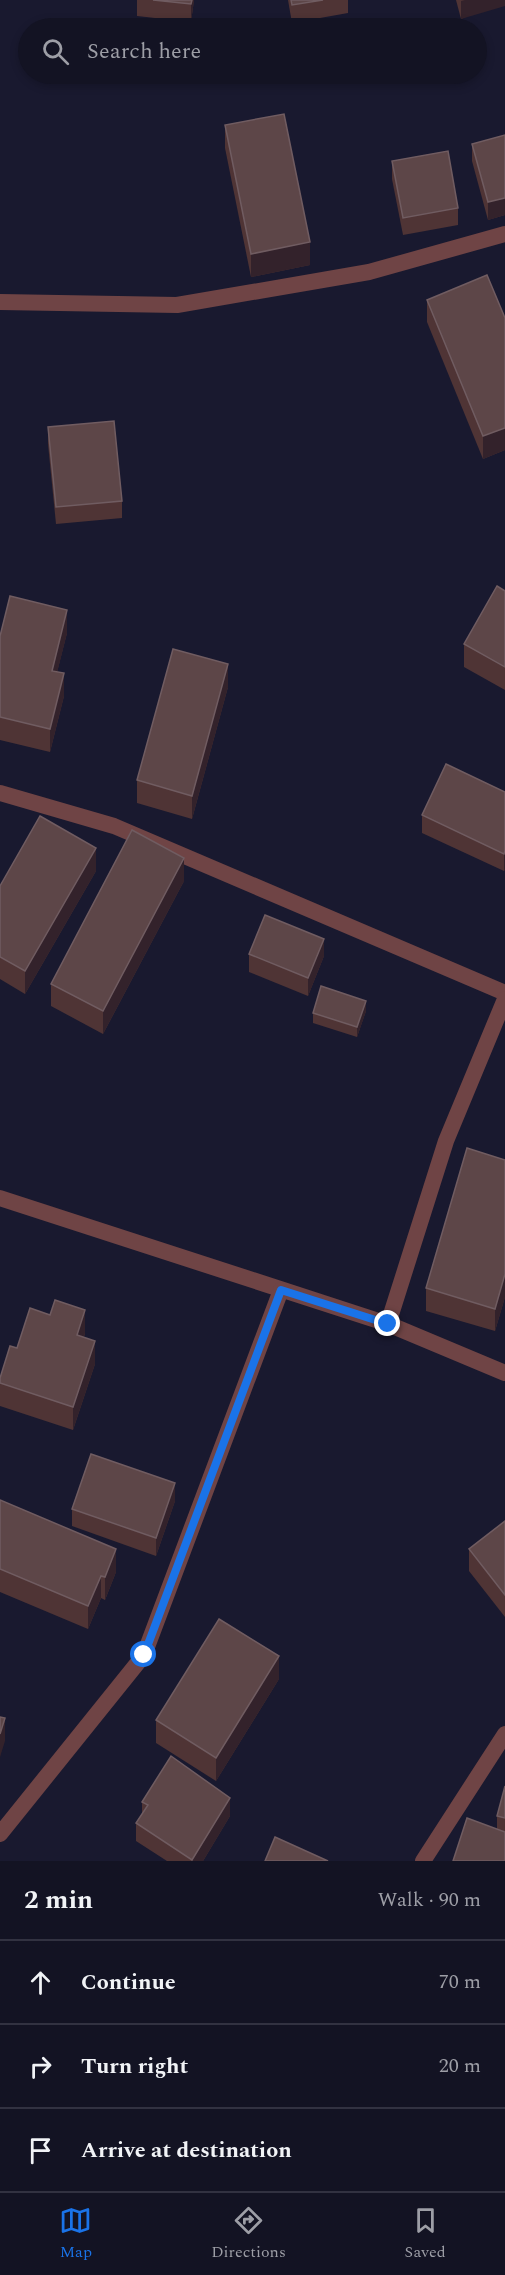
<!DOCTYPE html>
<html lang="en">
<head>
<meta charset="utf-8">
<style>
  :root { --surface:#131323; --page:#202030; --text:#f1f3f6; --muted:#9d9ea6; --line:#323241; --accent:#1a73e8 }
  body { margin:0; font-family:Spectral,serif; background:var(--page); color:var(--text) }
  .stop { position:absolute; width:18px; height:18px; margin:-14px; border:4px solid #1a73e8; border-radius:50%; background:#fff }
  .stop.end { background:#1a73e8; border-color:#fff; box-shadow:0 2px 6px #0008 }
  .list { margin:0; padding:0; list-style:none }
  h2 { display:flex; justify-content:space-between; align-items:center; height:78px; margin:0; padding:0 24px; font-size:26px }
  h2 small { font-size:20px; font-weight:400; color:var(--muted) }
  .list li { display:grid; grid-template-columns:39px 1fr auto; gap:18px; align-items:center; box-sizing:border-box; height:84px; padding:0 24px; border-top:2px solid var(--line) }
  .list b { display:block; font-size:22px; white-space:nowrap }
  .list em { font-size:20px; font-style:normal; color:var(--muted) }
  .icon { flex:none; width:33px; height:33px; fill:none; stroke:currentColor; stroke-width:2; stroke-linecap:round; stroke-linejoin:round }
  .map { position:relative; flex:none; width:505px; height:1861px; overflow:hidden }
  .search { position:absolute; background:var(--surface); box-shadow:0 3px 9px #0003; left:18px; right:18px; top:18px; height:66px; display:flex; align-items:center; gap:15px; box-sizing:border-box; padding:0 21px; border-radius:33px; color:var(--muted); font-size:22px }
  .sheet { height:330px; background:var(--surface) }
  nav { display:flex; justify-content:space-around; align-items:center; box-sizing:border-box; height:84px; border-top:2px solid var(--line); background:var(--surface); font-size:16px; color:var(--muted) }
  nav a { display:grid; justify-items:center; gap:3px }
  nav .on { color:var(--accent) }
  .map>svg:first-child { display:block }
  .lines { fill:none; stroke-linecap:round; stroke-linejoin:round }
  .minor { stroke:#6f4445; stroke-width:16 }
  .wall { fill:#4f3435 }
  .shaded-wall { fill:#33222b }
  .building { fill:#5d4648; stroke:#705c61; stroke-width:1.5 }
  .route { stroke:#1a73e8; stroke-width:8 }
</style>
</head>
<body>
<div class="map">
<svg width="505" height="1861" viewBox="0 0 505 1861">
  <rect width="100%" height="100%" fill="#19192f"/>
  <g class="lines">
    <g class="minor">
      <polyline points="0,302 177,305 369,272 505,234"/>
      <polyline points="0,793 114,826 505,993"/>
      <polyline points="0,1198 388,1324 505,1373"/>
      <polyline points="388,1324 446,1141 505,999"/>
      <polyline points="0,1834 144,1655 281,1290"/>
      <polyline points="423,1861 505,1734"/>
    </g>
  </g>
  <g class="wall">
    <polygon points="137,0 194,0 191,22 137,16"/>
    <polygon points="288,0 348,0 348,13 292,23"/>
    <polygon points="456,0 505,0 461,19"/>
    <polygon points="225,125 310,265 251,277 225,148"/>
    <polygon points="505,135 505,215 488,220 472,161 472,144"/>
    <polygon points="392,161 458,208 458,225 403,235 392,179"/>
    <polygon points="427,300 505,318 505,450 483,459 427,322"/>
    <polygon points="48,427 122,501 122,518 56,524 48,444"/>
    <polygon points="505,591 505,690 464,667 464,644"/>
    <polygon points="67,633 57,672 64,696 50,752 0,740 0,636"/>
    <polygon points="228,687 192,819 137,803 137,780"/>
    <polygon points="505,792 505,869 504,871 422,833 422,815"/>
    <polygon points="96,871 25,994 0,979 0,886"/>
    <polygon points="184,881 103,1034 51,1006 51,984"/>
    <polygon points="249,954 324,956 308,996 249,972"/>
    <polygon points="366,1011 357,1037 313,1023 313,1013"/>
    <polygon points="505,1160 505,1297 495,1331 426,1311 426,1288"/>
    <polygon points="85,1333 84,1337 95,1364 73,1430 0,1406 0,1378 17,1348"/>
    <polygon points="0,1500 116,1572 105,1600 101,1598 88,1629 0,1592"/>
    <polygon points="175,1501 156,1556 72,1526 72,1509"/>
    <polygon points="505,1521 505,1617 469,1571 469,1549"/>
    <polygon points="279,1679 216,1781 156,1743 156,1720"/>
    <polygon points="505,1786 505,1861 497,1829 497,1816"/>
    <polygon points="142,1802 230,1816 203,1861 167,1861 136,1841 136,1823 142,1814"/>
  </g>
  <g class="shaded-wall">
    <polygon points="192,0 194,0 191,22 191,4"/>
    <polygon points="465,0 505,0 505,6 461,19 461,1"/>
    <polygon points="505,198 505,215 488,220 488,202"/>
    <polygon points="310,242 310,265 251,277 251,254"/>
    <polygon points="505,428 505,450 483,459 483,436"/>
    <polygon points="67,610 67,633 52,693 52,671"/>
    <polygon points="228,664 228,687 192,819 192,796"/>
    <polygon points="64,673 64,696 50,752 50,729"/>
    <polygon points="96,848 96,871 25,994 25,971"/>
    <polygon points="505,851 505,869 504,871 504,854"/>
    <polygon points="184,858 184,881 103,1034 103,1011"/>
    <polygon points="324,939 324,956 308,996 308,978"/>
    <polygon points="366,1001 366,1011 357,1037 357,1027"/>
    <polygon points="505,1274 505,1297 495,1331 495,1309"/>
    <polygon points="85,1310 85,1333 77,1358 77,1335"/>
    <polygon points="95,1341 95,1364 73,1430 73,1407"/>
    <polygon points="175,1483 175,1501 156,1556 156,1538"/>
    <polygon points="116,1549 116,1572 105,1600 105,1577"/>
    <polygon points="101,1576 101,1598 88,1629 88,1606"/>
    <polygon points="279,1656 279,1679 216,1781 216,1758"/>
    <polygon points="5,1718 5,1741 0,1757 0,1734"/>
    <polygon points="230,1798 230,1816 203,1861 192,1861"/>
  </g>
  <g class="building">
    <polygon points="153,0 192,0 191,4"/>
    <polygon points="291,0 323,0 292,5"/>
    <polygon points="284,114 310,242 251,254 225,125"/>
    <polygon points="505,135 505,198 488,202 472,144"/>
    <polygon points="448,151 458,208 403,218 392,161"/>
    <polygon points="487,275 505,318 505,428 483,436 427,300"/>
    <polygon points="114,421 122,501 56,507 48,427"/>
    <polygon points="497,586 505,591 505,667 464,644"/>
    <polygon points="10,596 67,610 52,671 64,673 50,729 0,717 0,636"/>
    <polygon points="173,649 228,664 192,796 137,780"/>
    <polygon points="446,764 505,792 505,851 504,854 422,815"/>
    <polygon points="40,816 96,848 25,971 0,957 0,886"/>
    <polygon points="132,830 184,858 103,1011 51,984"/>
    <polygon points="265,915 324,939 308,978 249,954"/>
    <polygon points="321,986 366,1001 357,1027 313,1013"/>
    <polygon points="467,1148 505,1160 505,1274 495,1309 426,1288"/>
    <polygon points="55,1300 85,1310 77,1335 95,1341 73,1407 0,1383 0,1378 10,1346 17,1348 30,1308 50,1315"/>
    <polygon points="91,1454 175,1483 156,1538 72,1509"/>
    <polygon points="0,1500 116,1549 105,1577 101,1576 88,1606 0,1569"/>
    <polygon points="505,1521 505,1595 469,1549"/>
    <polygon points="219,1619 279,1656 216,1758 156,1720"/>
    <polygon points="0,1717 5,1718 0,1734"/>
    <polygon points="171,1756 230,1798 192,1860 136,1823 148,1805 142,1802"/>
    <polygon points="505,1786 505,1818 497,1816"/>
    <polygon points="467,1818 505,1832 505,1861 453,1861"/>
    <polygon points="275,1837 328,1861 265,1861"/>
  </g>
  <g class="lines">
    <polyline class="route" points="144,1655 281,1290 388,1324"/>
  </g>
</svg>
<div class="stop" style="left:144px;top:1655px"></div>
<div class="stop end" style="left:388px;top:1324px"></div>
<div class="search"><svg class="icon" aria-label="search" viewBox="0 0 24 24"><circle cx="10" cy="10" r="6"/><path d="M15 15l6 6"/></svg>Search here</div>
</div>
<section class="sheet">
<h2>2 min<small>Walk · 90 m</small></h2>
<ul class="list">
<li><svg class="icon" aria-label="ahead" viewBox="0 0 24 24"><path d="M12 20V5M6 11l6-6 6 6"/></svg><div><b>Continue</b></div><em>70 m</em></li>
<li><svg class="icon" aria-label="right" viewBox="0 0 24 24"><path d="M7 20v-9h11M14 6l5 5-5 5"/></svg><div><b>Turn right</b></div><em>20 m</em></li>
<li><svg class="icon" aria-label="arrive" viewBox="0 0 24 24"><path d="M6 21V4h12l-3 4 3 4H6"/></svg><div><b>Arrive at destination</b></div></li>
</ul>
</section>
<nav>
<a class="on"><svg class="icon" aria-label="map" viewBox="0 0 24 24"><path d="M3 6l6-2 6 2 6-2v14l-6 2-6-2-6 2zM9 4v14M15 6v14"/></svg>Map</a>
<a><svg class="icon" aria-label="directions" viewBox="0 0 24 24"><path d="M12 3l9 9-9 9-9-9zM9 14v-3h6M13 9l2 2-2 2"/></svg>Directions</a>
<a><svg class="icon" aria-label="saved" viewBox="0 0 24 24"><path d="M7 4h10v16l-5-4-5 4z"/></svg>Saved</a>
</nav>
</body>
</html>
